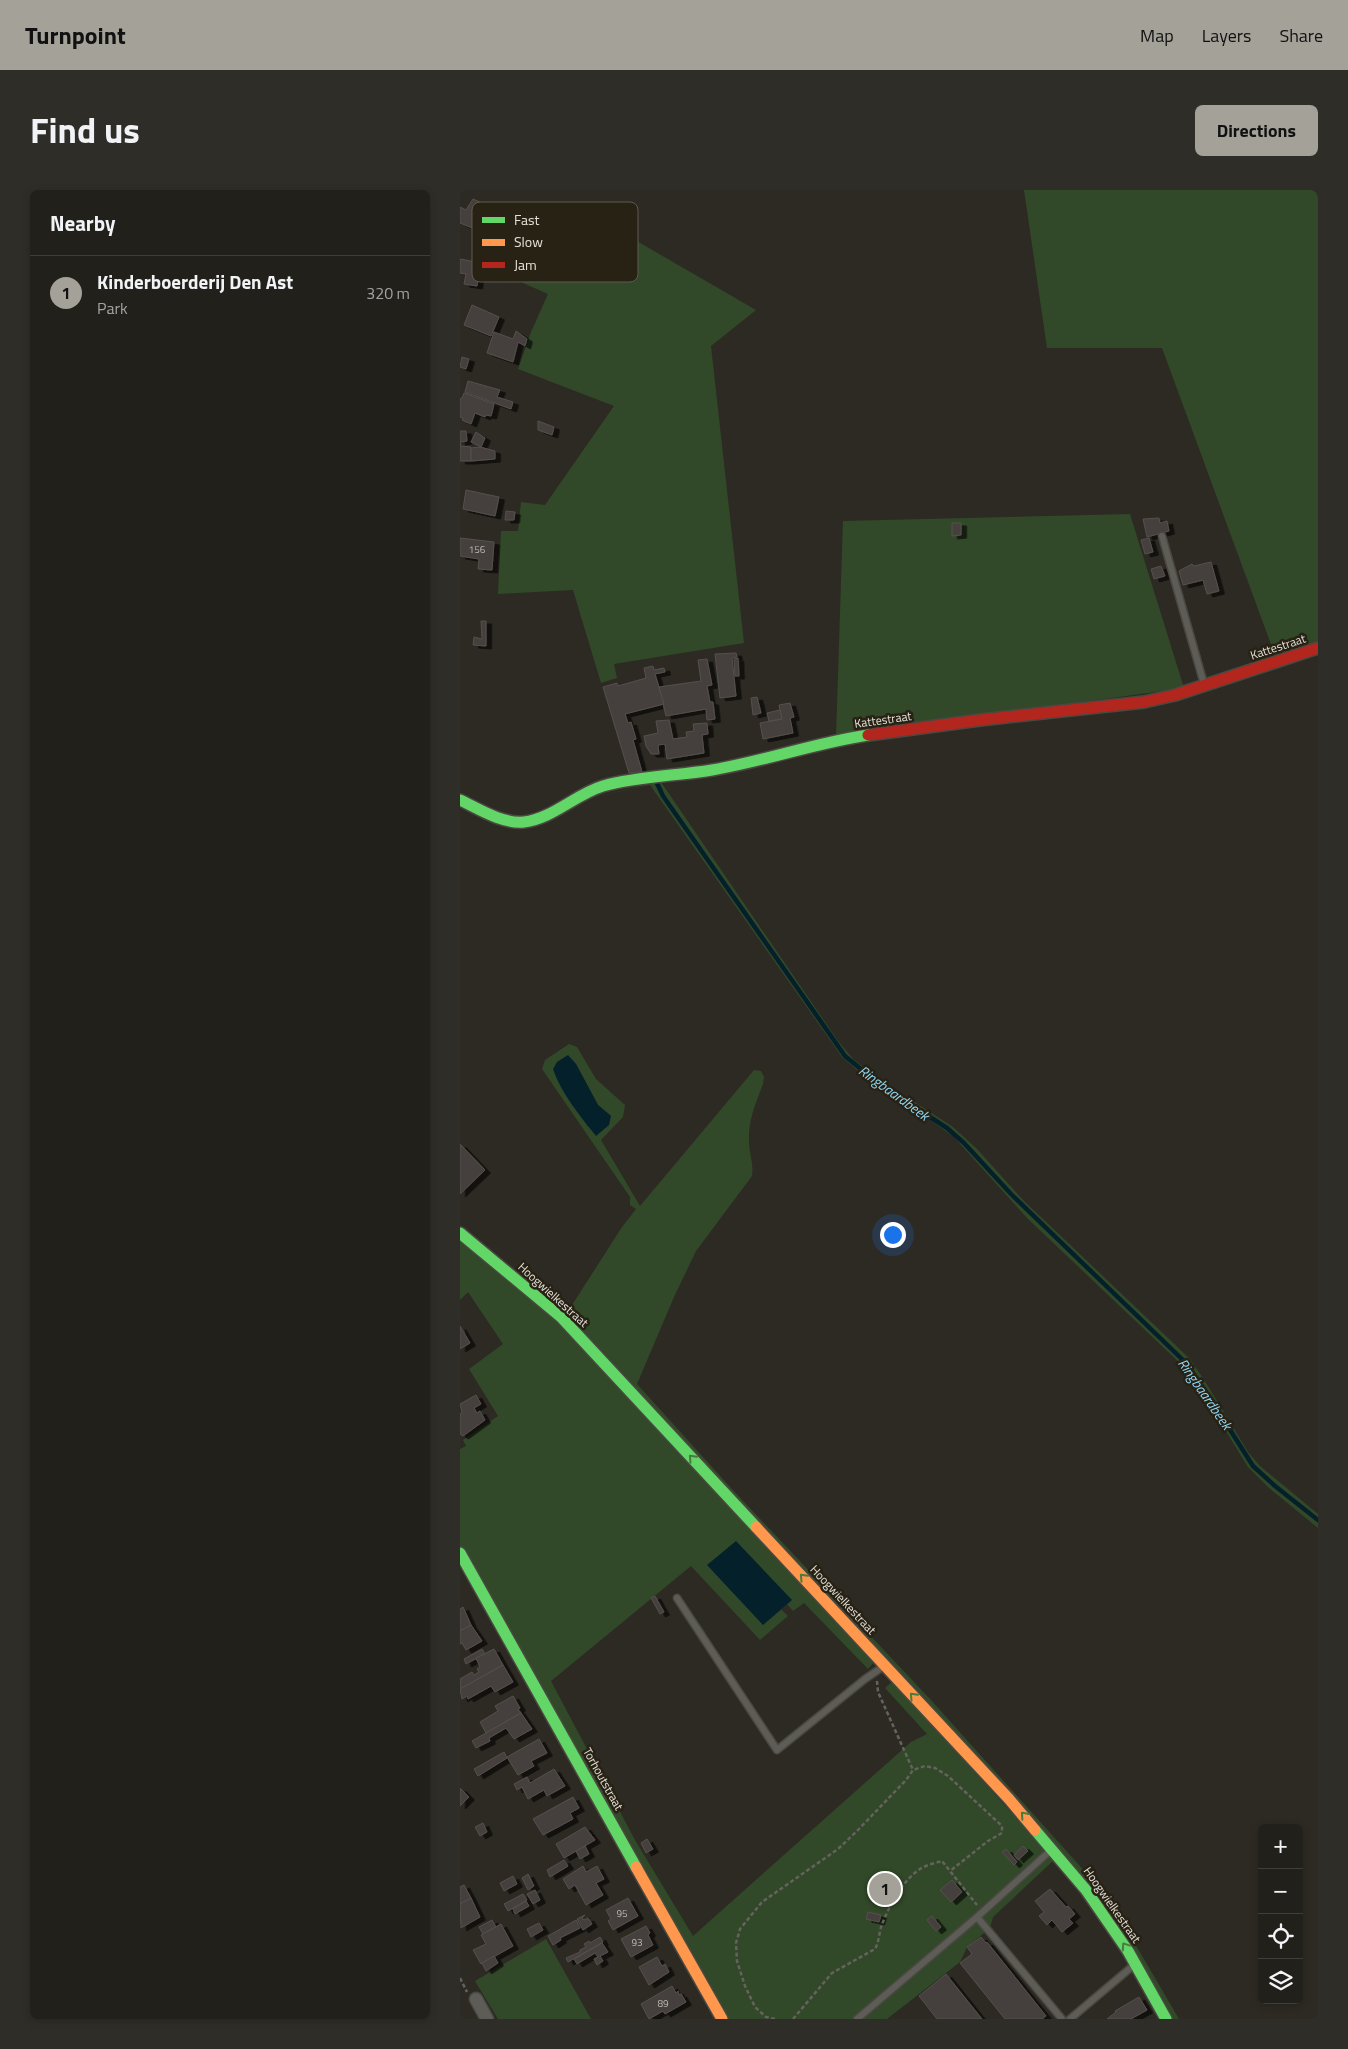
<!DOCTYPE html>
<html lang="en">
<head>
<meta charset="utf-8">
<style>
  :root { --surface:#22201a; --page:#2e2d27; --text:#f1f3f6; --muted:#a2a3a2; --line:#3f3e39; --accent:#a4a199 }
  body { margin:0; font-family:"Titillium Web",sans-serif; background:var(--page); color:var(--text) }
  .controls { position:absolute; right:15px; bottom:15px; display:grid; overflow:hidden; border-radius:8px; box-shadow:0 2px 8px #0003 }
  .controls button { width:45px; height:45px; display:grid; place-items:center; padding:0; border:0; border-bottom:1px solid var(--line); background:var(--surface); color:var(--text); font:25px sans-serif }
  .you { position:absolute; left:432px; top:1044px; width:18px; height:18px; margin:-12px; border:4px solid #fff; border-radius:50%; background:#1a73e8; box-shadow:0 0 0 8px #1a73e833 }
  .badge { display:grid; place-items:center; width:32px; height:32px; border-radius:50%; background:var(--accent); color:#111; font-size:16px; font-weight:700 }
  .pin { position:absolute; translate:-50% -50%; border:2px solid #fff; box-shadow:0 1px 5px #0006 }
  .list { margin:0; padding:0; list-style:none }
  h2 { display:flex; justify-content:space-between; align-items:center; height:65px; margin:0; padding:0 20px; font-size:21px }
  h2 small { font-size:16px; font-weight:400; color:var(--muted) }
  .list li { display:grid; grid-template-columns:32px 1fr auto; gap:15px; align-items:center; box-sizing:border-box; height:75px; padding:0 20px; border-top:1px solid var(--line) }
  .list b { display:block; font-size:19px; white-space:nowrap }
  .list p { margin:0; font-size:16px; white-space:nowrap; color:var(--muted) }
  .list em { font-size:16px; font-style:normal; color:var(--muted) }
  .icon { flex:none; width:28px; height:28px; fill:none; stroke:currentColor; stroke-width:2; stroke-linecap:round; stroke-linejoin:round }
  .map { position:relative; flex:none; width:858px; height:1829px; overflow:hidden; border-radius:8px }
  header { display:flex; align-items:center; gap:30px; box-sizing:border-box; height:70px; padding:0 25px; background:var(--accent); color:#111 }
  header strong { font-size:24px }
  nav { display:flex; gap:28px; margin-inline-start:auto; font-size:18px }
  .intro { display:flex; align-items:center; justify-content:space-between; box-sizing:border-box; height:120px; padding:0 30px }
  h1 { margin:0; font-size:35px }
  .button { padding:12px 22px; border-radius:8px; background:var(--accent); color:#111; font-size:18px; font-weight:700 }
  main { display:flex; gap:30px; padding:0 30px }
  aside { flex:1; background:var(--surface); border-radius:8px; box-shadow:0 2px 8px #0003 }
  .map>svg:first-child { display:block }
  .green { fill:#314928; fill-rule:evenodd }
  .water { fill:#04202b }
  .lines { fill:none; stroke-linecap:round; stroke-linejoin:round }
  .stream { stroke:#04202b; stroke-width:4.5 }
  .building { fill:#45403d; stroke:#55504c; filter:url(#shadow) }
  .lane-casing { stroke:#4a4841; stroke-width:9 }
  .street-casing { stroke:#4a4841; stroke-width:15 }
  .fast-casing { stroke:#4a4841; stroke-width:14 }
  .slow-casing { stroke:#4a4841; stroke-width:14 }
  .jam-casing { stroke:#4a4841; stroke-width:14 }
  .path { stroke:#65635e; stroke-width:2.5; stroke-dasharray:4 2.5; stroke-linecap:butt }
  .lane { stroke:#5e5c57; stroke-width:6 }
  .street { stroke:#5e5c57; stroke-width:12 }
  .fast { stroke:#63d668; stroke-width:11 }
  .slow { stroke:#ff974d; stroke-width:11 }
  .jam { stroke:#b3261e; stroke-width:11 }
  .oneway { stroke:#467c3e }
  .labels { text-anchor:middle; stroke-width:5; stroke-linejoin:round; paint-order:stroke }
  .number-label { font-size:10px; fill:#bcb9b1 }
  .street-label { font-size:12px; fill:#e4e1d8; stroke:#282215 }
  .water-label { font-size:14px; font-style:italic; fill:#8fdaf9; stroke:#282215 }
  .key { fill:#282215; stroke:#605b50; stroke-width:1 }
  .key-label { font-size:14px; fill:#e4e1d8 }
</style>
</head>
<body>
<header>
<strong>Turnpoint</strong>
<nav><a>Map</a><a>Layers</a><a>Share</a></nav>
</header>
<div class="intro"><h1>Find us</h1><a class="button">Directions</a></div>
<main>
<aside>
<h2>Nearby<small></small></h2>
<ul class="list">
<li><span class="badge">1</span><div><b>Kinderboerderij Den Ast</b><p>Park</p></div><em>320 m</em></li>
</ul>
</aside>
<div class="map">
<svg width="858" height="1829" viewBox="0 0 858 1829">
  <defs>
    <filter id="shadow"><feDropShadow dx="5.5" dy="3" stdDeviation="0" flood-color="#0009"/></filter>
  </defs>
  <rect width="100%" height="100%" fill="#2d2a23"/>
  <g class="green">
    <polygon points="564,0 858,0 858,453 816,468 702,158 587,158"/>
    <polygon points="149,35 296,120 251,156 284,453 154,474 157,488 141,493 113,400 38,404 41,341 58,341 61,312 85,315 154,216 58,179 71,142 88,104 63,93 76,49 97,54 103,44 136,61"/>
    <polygon points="670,324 724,498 376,546 383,331"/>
    <polygon points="201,592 378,851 394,870 424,892 493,937 517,959 563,1010 729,1168 743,1188 788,1262 800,1276 858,1324 858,1338 808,1297 788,1277 743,1204 723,1176 567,1028 494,947 452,917 413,894 382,867 190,595 125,609"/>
    <path d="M109,854L117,857L136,889L165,915L163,927L141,950L180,1016L294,880L301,881L304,887L303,894C296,912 288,931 289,951C289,963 294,974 292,986L236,1061L214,1107L177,1194L272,1299L471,1510L628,1685L667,1740L719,1829H712L660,1742L105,1126L162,1037L176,1019L170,1015V1007L82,879L85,870ZM116,874L138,915L151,926L128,937L122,927Z"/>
    <polygon points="0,1048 87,1120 415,1471 408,1479 344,1413 333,1421 327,1414 332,1410 303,1435 321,1419 328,1426 300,1450 231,1376 91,1491 175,1650 233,1746 451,1552 467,1544 425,1498 433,1491 594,1670 533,1727 530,1738 507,1757 500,1772 427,1829 269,1829 0,1357 0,1259 6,1256 3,1250 38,1226 9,1179 43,1154 8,1102 0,1110"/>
    <polygon points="86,1749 131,1829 38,1829 15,1791"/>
  </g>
  <g class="water">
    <path d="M108,865L116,874L138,915L151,926L149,935L136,946C120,926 101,903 93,879L97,872Z"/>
    <polygon points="276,1351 332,1410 303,1435 247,1375"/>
  </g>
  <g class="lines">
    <polyline class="stream" points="196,591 203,606 385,866 419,894 487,938 504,953 551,1004 726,1173 748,1205 793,1276 815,1296 858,1330"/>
  </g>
  <g class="building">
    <polygon points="13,9 41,21 38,29 19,20 18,24 47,36 42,50 0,33 0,17 6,20"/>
    <polygon points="17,64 43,67 40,89 18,86 17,96 4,94 6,84 0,83 0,69 16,72"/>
    <polygon points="12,115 39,127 31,146 4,135"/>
    <polygon points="56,141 67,149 65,156 58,152 53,172 27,163 34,142 53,149"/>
    <polygon points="2,167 9,169 6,179 0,177"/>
    <polygon points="8,191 40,200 37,207 53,212 51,219 5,202"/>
    <polygon points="4,203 34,214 31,226 26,225 25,227 15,223 11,234 2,230 3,228 0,227 0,209 2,208"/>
    <polygon points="78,231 94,237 92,245 78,240"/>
    <polygon points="0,241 6,241 7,251 0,252"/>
    <polygon points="16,242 25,248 21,257 11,252"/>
    <polygon points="0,252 1,256 11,257 11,271 0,271"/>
    <polygon points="20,257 35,261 35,269 11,271 11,258"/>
    <polygon points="6,300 39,307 35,326 3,319"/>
    <polygon points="46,321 55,322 54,330 45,330"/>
    <polygon points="699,328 700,333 707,331 709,341 687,347 683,329"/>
    <polygon points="492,333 501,333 501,345 492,346"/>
    <polygon points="0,348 34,352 32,380 18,379 19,369 0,366"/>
    <polygon points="689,348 693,362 685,364 681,350"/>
    <polygon points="751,372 759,401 747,404 743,390 723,395 719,381 732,374 734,376"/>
    <polygon points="701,376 705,386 694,389 691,379"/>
    <polygon points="21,431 26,431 26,456 13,455 14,447 22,449"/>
    <polygon points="276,463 277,467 272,468 276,506 260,508 255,464"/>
    <polygon points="278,468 279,486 275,486 274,469"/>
    <polygon points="247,469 252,495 247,496 250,512 253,512 255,529 247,530 246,519 206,526 199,497 241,491 238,470"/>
    <polygon points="193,476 194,480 204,478 205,482 195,484 204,514 165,524 168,533 171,532 176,549 173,550 182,582 169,583 143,497 157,493 158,496 186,488 184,478"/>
    <polygon points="297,507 301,523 293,525 291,508"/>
    <polygon points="330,513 334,527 330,528 333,543 303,549 300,533 322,529 319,515"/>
    <polygon points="320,520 322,529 309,531 307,523"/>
    <polygon points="209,530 213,549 227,547 226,542 234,541 233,534 247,533 248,544 242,545 244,563 207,569 205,554 198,555 199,564 191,564 186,556 184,546 198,543 196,531"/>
    <polygon points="0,954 25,980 0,1004"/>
    <polygon points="0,1136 10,1153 0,1159"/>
    <polygon points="16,1205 21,1214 14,1218 17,1223 20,1221 25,1230 3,1246 0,1244 0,1224 2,1222 0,1214"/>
    <polygon points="195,1406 204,1422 200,1424 191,1408"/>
    <polygon points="3,1417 11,1435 0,1441 0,1419"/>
    <polygon points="11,1435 22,1451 6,1460 2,1453 0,1454 0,1441"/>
    <polygon points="22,1459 25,1464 6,1474 4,1469"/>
    <polygon points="34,1459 43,1475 1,1499 0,1489 12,1482 14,1485 19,1482 17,1479 20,1477 16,1468"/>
    <polygon points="43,1475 53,1492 35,1502 31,1496 8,1509 7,1506 2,1509 0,1499"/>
    <polygon points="53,1506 60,1518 58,1519 61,1523 26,1543 20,1532 38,1521 35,1516"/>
    <polygon points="61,1523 72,1539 54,1549 46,1538 29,1548 30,1551 16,1558 12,1551"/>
    <polygon points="79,1549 87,1563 71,1571 74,1576 58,1585 47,1567"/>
    <polygon points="44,1562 47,1568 18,1586 14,1579"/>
    <polygon points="94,1579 105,1596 87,1606 84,1600 68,1609 62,1597 57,1600 54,1594 67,1587 70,1593"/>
    <polygon points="0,1598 9,1607 0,1616"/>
    <polygon points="113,1607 119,1618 110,1623 113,1629 83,1645 73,1629"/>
    <polygon points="23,1633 27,1642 20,1646 15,1637"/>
    <polygon points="125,1637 135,1650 104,1668 96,1654"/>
    <polygon points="187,1649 193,1659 186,1663 181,1653"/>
    <polygon points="125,1656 129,1664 120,1669 116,1661"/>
    <polygon points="563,1656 568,1661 558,1670 554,1665"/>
    <polygon points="546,1659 557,1672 554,1675 542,1662"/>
    <polygon points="104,1670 108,1676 90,1687 87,1680"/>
    <polygon points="123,1676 126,1682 137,1676 144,1689 136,1693 143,1705 126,1715 115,1695 109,1699 103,1689"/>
    <polygon points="68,1684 74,1696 68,1700 62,1688"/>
    <polygon points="53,1686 57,1694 44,1701 40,1693"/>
    <polygon points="492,1690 502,1702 491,1712 480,1700"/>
    <polygon points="4,1695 11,1708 0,1714 0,1697"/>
    <polygon points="590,1699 606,1717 608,1716 615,1724 609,1729 613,1733 602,1742 592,1730 587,1735 579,1726 584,1722 575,1711"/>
    <polygon points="75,1700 80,1710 73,1714 67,1704"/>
    <polygon points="63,1704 67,1710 48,1721 44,1714"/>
    <polygon points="11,1708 20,1727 1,1738 0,1714"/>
    <polygon points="168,1708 178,1726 153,1740 148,1731 151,1729 146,1720"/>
    <polygon points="66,1711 69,1716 55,1724 53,1719"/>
    <polygon points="408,1722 421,1725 419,1732 406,1729"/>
    <polygon points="125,1725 122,1728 124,1730 128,1728 132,1734 123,1740 117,1729"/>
    <polygon points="472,1726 481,1737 476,1741 467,1730"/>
    <polygon points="32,1730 36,1737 23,1744 19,1737"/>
    <polygon points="116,1730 120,1738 100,1748 101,1750 93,1755 88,1746"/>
    <polygon points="79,1733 83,1740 71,1747 67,1739"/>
    <polygon points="41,1734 53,1756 21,1774 13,1760 26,1754 21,1745"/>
    <polygon points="186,1736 190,1743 188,1745 193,1755 171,1767 161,1749"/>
    <polygon points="140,1747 143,1752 108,1772 106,1768 120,1762 120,1760 126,1757 124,1754 129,1751 130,1753"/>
    <polygon points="521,1747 526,1753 527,1752 586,1826 582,1829 545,1829 500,1773 512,1764 507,1757"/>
    <polygon points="142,1753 148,1762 140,1766 143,1771 137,1775 134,1769 138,1767 135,1763 117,1774 114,1769"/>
    <polygon points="34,1766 38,1773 26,1781 22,1773"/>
    <polygon points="197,1767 202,1776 205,1774 209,1782 189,1795 179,1777"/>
    <polygon points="486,1784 522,1829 477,1829 459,1806"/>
    <polygon points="212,1796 216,1803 218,1801 219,1805 221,1804 226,1812 205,1824 203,1821 189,1829 181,1814"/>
    <polygon points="679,1807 687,1820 671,1829 647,1829 656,1822 655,1821"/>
  </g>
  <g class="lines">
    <defs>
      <g id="lane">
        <polyline points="702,346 744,494"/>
        <polyline points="217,1408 317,1560 405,1489 424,1476"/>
        <polyline points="590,1661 517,1727 602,1829"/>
        <polyline points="397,1829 517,1727"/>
        <polyline points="610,1829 674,1775"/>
      </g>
      <polyline id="street" points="16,1809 27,1829"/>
      <g id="fast">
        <path d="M0,610C19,619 42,634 64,632C92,629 116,604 143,596C179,586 216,586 252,580C305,571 355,553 408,545"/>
        <polyline points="0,1043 101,1127 296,1337"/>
        <polyline points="0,1363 176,1677"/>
        <polyline points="575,1640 626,1700 668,1761 706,1829"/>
      </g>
      <g id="slow">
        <polyline points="296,1337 549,1609 575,1640"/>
        <polyline points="176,1677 262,1829"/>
      </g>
      <polyline id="jam" points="408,545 520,530 684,512 715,505 858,458"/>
    </defs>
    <use href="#lane" class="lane-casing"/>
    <use href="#street" class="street-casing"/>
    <use href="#fast" class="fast-casing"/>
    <use href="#slow" class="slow-casing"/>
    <use href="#jam" class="jam-casing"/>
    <g class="path">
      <polyline points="417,1491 418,1502 453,1580"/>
      <polyline points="0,1788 7,1802"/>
      <polyline points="315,1829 306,1827 295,1817 285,1796 277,1771 276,1753 280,1739 302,1712 378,1659 398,1640 446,1590 453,1580 465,1576 475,1578 488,1586 542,1636 542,1643 528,1651 490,1681"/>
      <path d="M333,1829L372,1783L415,1759C419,1752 419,1744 421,1737C429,1716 442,1691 460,1679C466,1675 475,1673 482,1671L517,1715"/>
    </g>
    <use href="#lane" class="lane"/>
    <use href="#street" class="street"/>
    <use href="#fast" class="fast"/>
    <use href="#slow" class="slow"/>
    <use href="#jam" class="jam"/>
  </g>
  <defs><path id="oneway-chevron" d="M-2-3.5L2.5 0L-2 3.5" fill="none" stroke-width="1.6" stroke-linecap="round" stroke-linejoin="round" transform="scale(1.25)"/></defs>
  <g class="oneway">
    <use href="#oneway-chevron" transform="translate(232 1268) rotate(-133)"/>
    <use href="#oneway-chevron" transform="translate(343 1387) rotate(-133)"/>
    <use href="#oneway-chevron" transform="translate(453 1506) rotate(-133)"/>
    <use href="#oneway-chevron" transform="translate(564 1625) rotate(-131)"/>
    <use href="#oneway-chevron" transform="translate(665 1756) rotate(-124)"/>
  </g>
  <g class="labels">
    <g class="number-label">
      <text x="17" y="363">156</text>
      <text x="162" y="1727">95</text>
      <text x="177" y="1756">93</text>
      <text x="203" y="1817">89</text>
    </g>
    <g class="street-label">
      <text transform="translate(818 457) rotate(-18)" y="4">Kattestraat</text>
      <text transform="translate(423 530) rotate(-8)" y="4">Kattestraat</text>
      <text transform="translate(93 1105) rotate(42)" y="4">Hoogwielkestraat</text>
      <text transform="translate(383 1410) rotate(47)" y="4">Hoogwielkestraat</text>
      <text transform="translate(143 1589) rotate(61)" y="4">Torhoutstraat</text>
      <text transform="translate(652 1715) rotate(55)" y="4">Hoogwielkestraat</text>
    </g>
    <g class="water-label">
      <text transform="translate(434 903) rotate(36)" y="5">Ringbaardbeek</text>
      <text transform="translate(745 1204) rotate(55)" y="5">Ringbaardbeek</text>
    </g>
  </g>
  <rect x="12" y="12" width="166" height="80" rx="8" class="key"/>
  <rect x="22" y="27" width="23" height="6" fill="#63d668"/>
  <rect x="22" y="49" width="23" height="7" fill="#ff974d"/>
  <rect x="22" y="72" width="23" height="6" fill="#b3261e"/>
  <g class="key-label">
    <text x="54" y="35">Fast</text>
    <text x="54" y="57">Slow</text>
    <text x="54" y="80">Jam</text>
  </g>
</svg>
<div class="controls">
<button>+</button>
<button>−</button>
<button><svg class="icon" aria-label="locate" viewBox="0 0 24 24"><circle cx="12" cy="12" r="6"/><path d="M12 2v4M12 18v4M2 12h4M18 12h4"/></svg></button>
<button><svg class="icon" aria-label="layers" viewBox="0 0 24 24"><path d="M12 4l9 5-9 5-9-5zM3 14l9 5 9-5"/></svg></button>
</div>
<div class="you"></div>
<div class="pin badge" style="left:425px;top:1699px">1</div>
</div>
</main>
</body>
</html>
